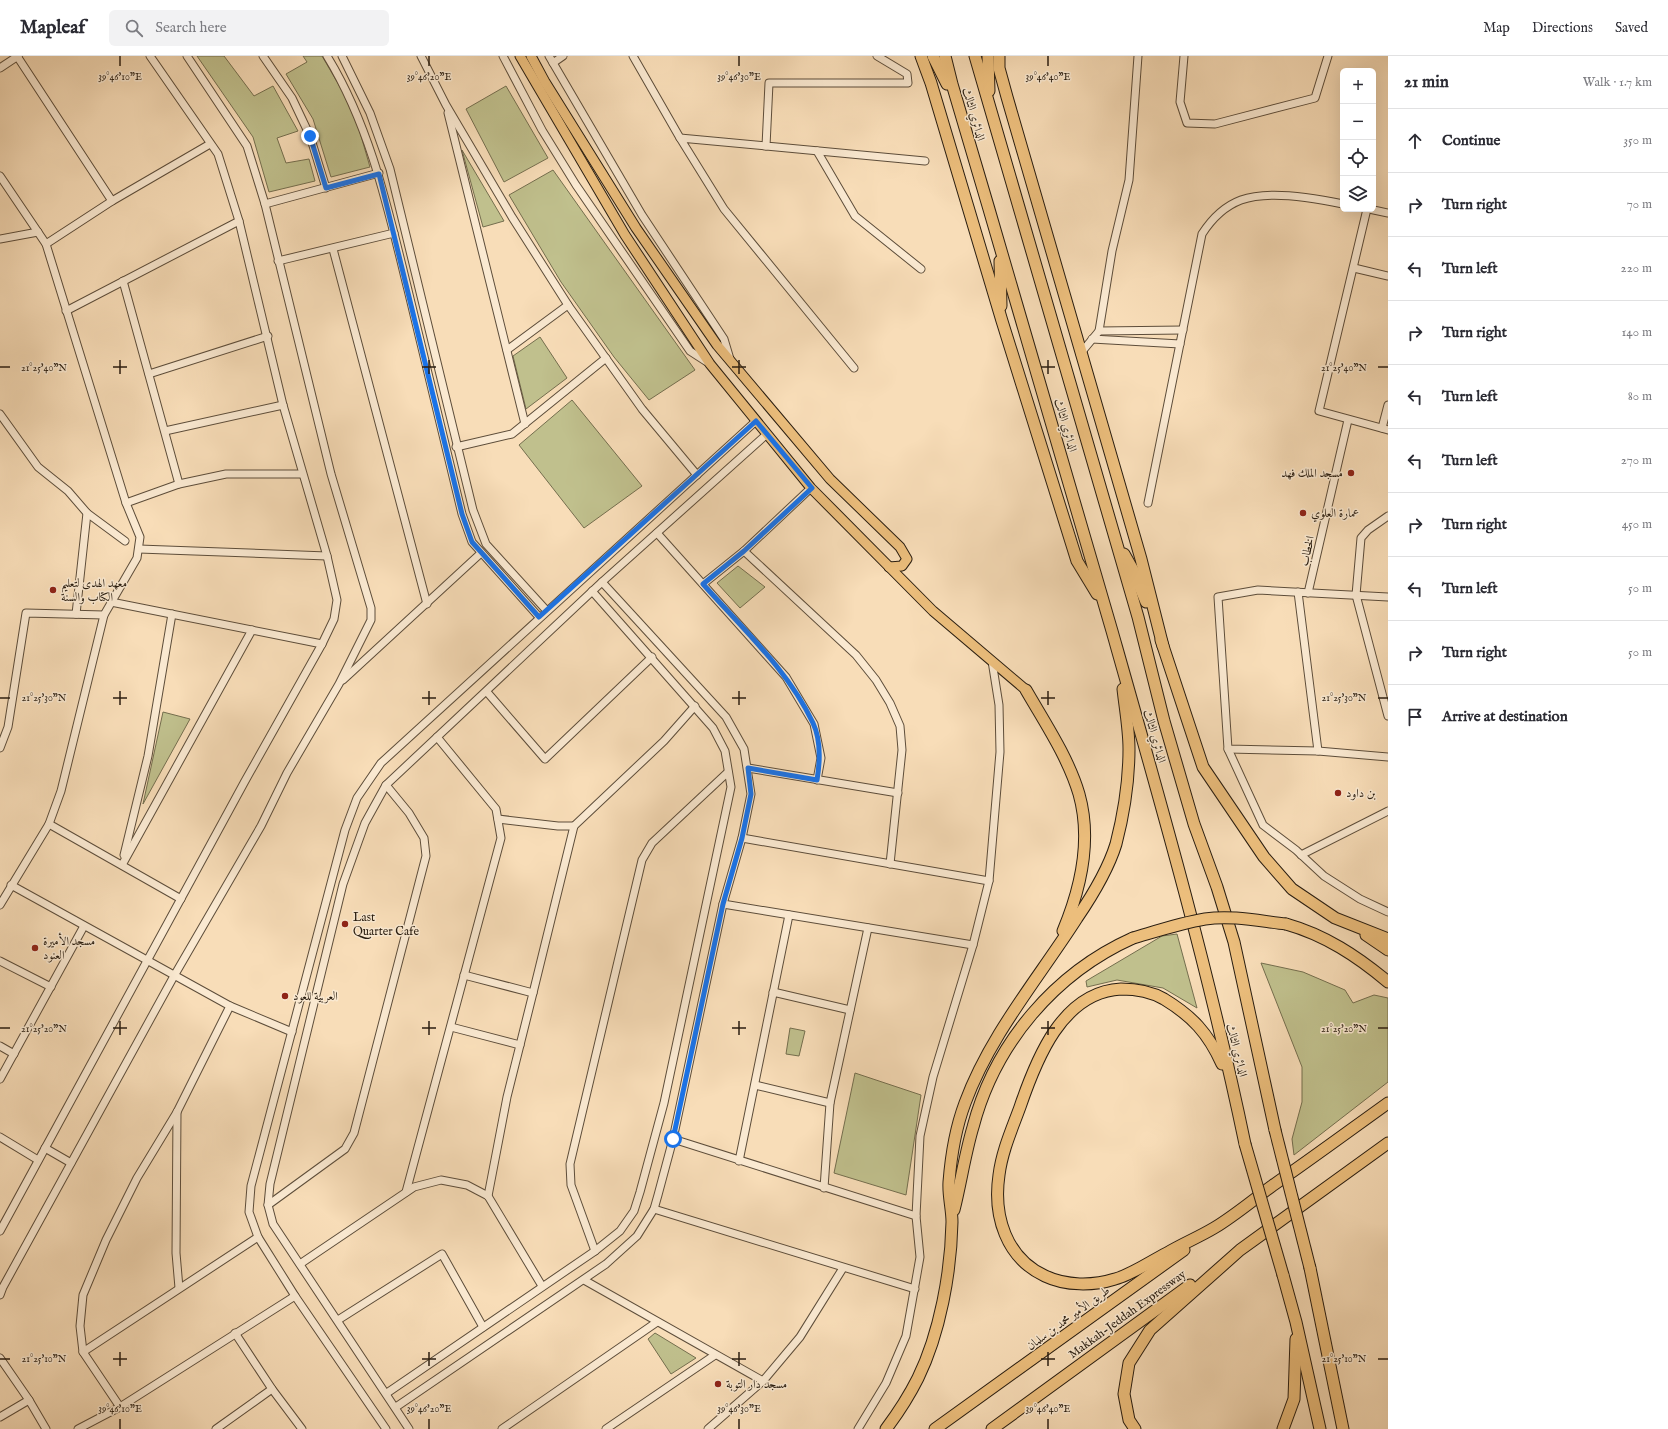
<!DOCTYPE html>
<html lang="en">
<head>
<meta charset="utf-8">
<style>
  :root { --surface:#fff; --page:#f2f2f3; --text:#2b2b33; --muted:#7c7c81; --line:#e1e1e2 }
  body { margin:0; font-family:"IM FELL English",Amiri,serif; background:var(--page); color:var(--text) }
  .controls { position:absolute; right:12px; top:12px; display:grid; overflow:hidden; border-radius:6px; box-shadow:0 4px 16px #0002 }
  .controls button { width:36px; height:36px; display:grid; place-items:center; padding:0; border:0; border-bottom:1px solid var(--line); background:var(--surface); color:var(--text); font:20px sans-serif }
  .stop { position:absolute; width:12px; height:12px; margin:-9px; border:3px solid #1a73e8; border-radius:50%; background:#fff }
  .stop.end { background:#1a73e8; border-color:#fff; box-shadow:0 1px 4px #0008 }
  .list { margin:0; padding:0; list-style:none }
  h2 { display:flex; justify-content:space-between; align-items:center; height:52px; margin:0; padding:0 16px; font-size:17px }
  h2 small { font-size:13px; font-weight:400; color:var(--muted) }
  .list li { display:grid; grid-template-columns:26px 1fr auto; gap:12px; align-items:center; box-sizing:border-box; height:64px; padding:0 16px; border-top:1px solid var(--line) }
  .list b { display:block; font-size:15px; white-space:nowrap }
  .list em { font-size:13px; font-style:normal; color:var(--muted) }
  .icon { flex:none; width:22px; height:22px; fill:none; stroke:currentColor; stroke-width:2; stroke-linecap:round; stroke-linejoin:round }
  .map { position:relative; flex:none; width:1388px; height:1373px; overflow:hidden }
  header { display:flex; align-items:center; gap:24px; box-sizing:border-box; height:56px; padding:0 20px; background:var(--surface); border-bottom:1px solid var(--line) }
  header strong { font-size:19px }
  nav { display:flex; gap:22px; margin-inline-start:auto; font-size:14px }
  .search { width:280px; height:36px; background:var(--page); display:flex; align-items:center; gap:10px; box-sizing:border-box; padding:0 14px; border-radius:6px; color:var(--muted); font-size:15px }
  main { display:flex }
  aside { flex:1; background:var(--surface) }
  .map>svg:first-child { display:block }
  .green { fill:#c0c08d; stroke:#746e4e }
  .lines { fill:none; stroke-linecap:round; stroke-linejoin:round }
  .minor-casing { stroke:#5d4d3a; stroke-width:9 }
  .major-casing { stroke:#291d10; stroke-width:11 }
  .highway-casing { stroke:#291d10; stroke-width:13 }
  .minor { stroke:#fae9d1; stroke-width:7 }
  .major { stroke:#ecbe7c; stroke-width:9 }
  .highway { stroke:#ecbe7c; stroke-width:11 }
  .highway-bridge-casing { stroke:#291d10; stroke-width:13; stroke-linecap:butt }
  .highway-bridge { stroke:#ecbe7c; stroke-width:11 }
  .route { stroke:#1a73e8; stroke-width:5 }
  .ticks { fill:none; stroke:#291d10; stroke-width:1.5 }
  .poi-dot { fill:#8f2418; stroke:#fae9d1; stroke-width:1.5 }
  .labels { text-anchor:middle; stroke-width:3; stroke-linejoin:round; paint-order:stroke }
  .street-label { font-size:12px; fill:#291d10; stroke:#fae9d1 }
  .poi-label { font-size:12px; fill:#291d10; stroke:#fae9d1; text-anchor:start }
  .ticks-label { font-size:10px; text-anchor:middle; fill:#291d10; stroke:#fae9d1; stroke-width:3; stroke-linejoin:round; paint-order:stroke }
</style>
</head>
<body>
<header>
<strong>Mapleaf</strong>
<div class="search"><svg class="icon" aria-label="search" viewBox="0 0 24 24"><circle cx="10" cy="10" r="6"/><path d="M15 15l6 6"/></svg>Search here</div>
<nav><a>Map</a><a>Directions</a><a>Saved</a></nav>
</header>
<main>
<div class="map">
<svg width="1388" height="1373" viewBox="0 0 1388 1373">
  <rect width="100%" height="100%" fill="#f8ddb8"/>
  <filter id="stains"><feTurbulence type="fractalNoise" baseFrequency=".005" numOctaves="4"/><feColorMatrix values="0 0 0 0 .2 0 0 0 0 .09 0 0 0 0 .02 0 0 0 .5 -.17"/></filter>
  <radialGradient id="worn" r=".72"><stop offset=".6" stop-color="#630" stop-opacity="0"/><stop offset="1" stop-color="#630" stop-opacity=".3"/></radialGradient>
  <g class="green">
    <polygon points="197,0 224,0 254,40 273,30 298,75 277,82 286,107 309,103 315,125 269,136 253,81"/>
    <polygon points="303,0 322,0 343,36 359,73 370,111 331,121 313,63 286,18 307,6"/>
    <polygon points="506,30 548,102 504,126 466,53"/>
    <polygon points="462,94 504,165 483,171"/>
    <polygon points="553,114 695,314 649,344 614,301 561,226 509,139"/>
    <polygon points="540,281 567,322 526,353 513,300"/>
    <polygon points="572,344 642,430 584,472 519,389"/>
    <polygon points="738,510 765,531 740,552 717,527"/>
    <polygon points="163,656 190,663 143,748"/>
    <polygon points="1177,878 1197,952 1163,932 1117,924 1087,931 1086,925 1162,880"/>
    <polygon points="1261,907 1303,916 1345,934 1353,947 1374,939 1388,942 1388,1026 1294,1099 1292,1083 1302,1046 1302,1011"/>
    <polygon points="790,972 805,975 799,1000 786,998"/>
    <polygon points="855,1017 921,1039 906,1139 834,1117"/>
    <polygon points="655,1277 696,1302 671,1318 648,1283"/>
  </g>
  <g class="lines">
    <defs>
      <g id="minor">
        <polyline points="17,0 112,145"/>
        <polyline points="263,0 292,42 310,80 326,132"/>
        <path d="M327,0C371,72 388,153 408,234C426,309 444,384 462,458L472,486L539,561"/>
        <polyline points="342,0 370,57 390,113 473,454 486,488 547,555"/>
        <polyline points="421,0 446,49 512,161 568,249 642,353 697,419"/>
        <polyline points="503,0 542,74 576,129 690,295 707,306"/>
        <polyline points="549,0 642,159 724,283 730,303"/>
        <polyline points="633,0 680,82"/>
        <polyline points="877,0 907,18 908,27 769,27 766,90 925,105"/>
        <polyline points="1184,0 1180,46 1187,67 1215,68 1315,42 1328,0"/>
        <polyline points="553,7 563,0"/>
        <polyline points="0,12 18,0"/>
        <polyline points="448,57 525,368"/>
        <polyline points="766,90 680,82 724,153 854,312"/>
        <polyline points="817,95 855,160 921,213"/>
        <polyline points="0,120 46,188 126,447 140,481 137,502 104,559 61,735 49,768 0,849"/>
        <polyline points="265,148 379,117"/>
        <polyline points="1367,153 1319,355 1388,374"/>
        <polyline points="1369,153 1388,157"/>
        <polyline points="0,183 38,176"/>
        <polyline points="46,188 112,145 210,88"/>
        <polyline points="333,193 427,548"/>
        <polyline points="278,205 394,177"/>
        <polyline points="1354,212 1388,220"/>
        <polyline points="123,225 179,428"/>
        <polyline points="66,255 239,165"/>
        <polyline points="1099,275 1183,274"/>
        <polyline points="1092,283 1180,288"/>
        <polyline points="507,294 568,249"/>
        <polyline points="1080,298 1099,275 1112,195 1129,124 1138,0"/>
        <polyline points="149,318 268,280"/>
        <polyline points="0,358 38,411 68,435 87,457 76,558"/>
        <polyline points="1382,372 1388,349"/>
        <polyline points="165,375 283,349"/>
        <polyline points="456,391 512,378 606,302"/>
        <polyline points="126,447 179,428 226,418 302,418"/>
        <path d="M1148,447L1202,178C1211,164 1225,150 1241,144C1268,134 1315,142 1343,148"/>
        <polyline points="87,457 125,485"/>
        <polyline points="1388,460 1368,474 1361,482 1356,539 1388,660"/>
        <polyline points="657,477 786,621 814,668 821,702 817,724"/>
        <polyline points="139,493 327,500"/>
        <polyline points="744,495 856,599 876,624 890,647 900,670 902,694 890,808"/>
        <polyline points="703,528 744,495 811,432"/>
        <polyline points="1298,536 1318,695"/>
        <polyline points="1308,537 1348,364"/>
        <polyline points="1388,541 1258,534 1218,541 1228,693 1318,695 1388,701"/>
        <polyline points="111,546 322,588"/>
        <polyline points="343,624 481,497"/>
        <polyline points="487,636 545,703 652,601"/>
        <polyline points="0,692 8,671 26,557 104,559"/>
        <polyline points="1228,693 1263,769 1296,794 1324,820 1360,843 1388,856"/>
        <polyline points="748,712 898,737"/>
        <polyline points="498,763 558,770 574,770"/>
        <polyline points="49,768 181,843"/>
        <polyline points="742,782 989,825"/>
        <polyline points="124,799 148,700 172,558"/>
        <polyline points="1301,799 1388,755"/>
        <polyline points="122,809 252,574"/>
        <polyline points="11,829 230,950 292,976"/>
        <polyline points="723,848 973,889"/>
        <polyline points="0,905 51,931"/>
        <polyline points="464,919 533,937 507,1041 488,1140"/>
        <polyline points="773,936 850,954"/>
        <polyline points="533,937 574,770 664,685 695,650"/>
        <polyline points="451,971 520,989"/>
        <polyline points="0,990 14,998"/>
        <polyline points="0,1023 84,870"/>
        <polyline points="755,1029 830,1047"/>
        <polyline points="177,1056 176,1197 179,1232"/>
        <polyline points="0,1081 38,1104"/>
        <polyline points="673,1083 916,1160"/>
        <polyline points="45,1092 71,1107"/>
        <polyline points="739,1105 789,859"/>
        <polyline points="824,1132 830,1047 868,872"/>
        <polyline points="406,1136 501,782 496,753 437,681"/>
        <polyline points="268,1149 345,1093 354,1077 426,800 424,782 409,757 386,729"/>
        <polyline points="654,1153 915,1233"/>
        <polyline points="0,1175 245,725 322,588 334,563 337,544 327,500 283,349 239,165 218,98 150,0"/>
        <polyline points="595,1195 571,1129 570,1108 642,804 652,787 728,716"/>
        <polyline points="300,1208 414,1131 441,1124 467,1129 488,1140 542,1230"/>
        <polyline points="584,1224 763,1325"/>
        <polyline points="0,1239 3,1231 174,920 261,770 287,717 339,628 371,564 371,552 331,418 265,148 247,90 187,0"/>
        <polyline points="338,1264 442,1198 483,1271"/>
        <polyline points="235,1277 272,1333 302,1373"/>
        <polyline points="83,1296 258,1181"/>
        <polyline points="0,1302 29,1344 46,1373"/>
        <polyline points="387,1337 595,1195 620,1175 634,1155 640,1136 664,1047 731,731 725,695 713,672 592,535"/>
        <polyline points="120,1351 83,1296 80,1270 83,1239 106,1184 137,1122 177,1056 230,950"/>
        <polyline points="396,1351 606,1208 637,1180 654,1153 658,1139 673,1083 723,848 742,782 751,738 744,693 726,661 602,526"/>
        <polyline points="0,1361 29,1344"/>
        <polyline points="78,1373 120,1351 295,1240"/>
        <polyline points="216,1373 272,1333"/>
        <polyline points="386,1373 295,1240 258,1181 249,1156 251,1130 345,774 357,742 381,707 756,365"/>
        <polyline points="409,1373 273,1168 268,1149 270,1128 343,828 365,767 386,729 602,526 767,378"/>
        <polyline points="502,1373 657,1266"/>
        <polyline points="606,1373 715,1299"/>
        <polyline points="708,1373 763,1325 800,1281 843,1212"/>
        <polyline points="858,1373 886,1327 906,1280 920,1201 916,1160 920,1080 933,1021 973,889 989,825 1000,696 999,649 992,605"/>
      </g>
      <g id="major">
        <polyline points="520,0 625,179 710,308 811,432 933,555 1026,634"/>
        <polyline points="531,0 545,26 636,172 717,289 830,423 900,491 907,503 902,510 889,511"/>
      </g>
      <g id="highway">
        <polyline points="921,0 931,27 1002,265 1077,505 1097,538"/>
        <polyline points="933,0 947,28"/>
        <path d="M945,0L952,28C1006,210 1059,392 1112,575C1160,744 1209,915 1245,1088"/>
        <polyline points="975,0 1138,561 1164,665 1194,768 1217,831 1234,886 1275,1074"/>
        <polyline points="988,0 989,35"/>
        <polyline points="999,0 999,12 1007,41 1141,503 1163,590"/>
        <polyline points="1000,205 1001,250"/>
        <polyline points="1124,498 1133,514 1146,546"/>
        <polyline points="1161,584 1203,711 1264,801 1292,833 1335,862 1388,883"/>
        <path d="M1026,634C1045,667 1068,701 1079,738C1092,784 1081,832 1063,875"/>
        <path d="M1286,868C1325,879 1357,900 1388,926"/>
        <polyline points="1366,879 1388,894"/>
        <path d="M1222,1008C1208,977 1192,960 1164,943C1150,935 1137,933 1121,933C1062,936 1036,1004 1020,1051C1012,1073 1002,1095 999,1119C993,1160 1006,1202 1045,1220C1066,1230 1093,1230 1115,1223C1131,1219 1151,1205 1167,1197C1182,1188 1199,1181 1214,1172C1234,1160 1253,1144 1272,1130C1311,1103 1349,1075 1388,1047"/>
        <path d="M954,1154C961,1126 965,1098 973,1071C995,987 1055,917 1133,882"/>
        <polyline points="1310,1212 1343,1373"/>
        <polyline points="1283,1219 1296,1266 1320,1373"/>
        <path d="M886,1373C898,1357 909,1340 918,1322C940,1277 951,1216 952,1166C952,1153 948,1139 949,1126C951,1100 956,1071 965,1047C990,979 1038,923 1077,862C1092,840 1108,814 1116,788C1124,757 1129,724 1129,693C1129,673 1125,652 1123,633"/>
        <polyline points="935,1373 1184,1194"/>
        <polyline points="992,1373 1190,1229"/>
        <polyline points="1135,1373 1129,1364 1124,1338 1129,1307 1150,1274 1240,1194 1388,1087"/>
        <polyline points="1283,1373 1294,1343 1296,1283"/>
      </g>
    </defs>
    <use href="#minor" class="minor-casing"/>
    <use href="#major" class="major-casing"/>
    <use href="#highway" class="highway-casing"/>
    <use href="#minor" class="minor"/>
    <use href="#major" class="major"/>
    <use href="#highway" class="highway"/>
    <defs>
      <g id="highway-bridge">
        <path d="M1133,882C1157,875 1181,867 1205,863C1232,859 1259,865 1286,868"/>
        <polyline points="1275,1074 1310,1212"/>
        <polyline points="1245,1088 1283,1219"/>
      </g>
    </defs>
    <use href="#highway-bridge" class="highway-bridge-casing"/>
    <use href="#highway-bridge" class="highway-bridge"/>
  </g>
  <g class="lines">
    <path class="route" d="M310,80L326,132L379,118L462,458L472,486L539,561L756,365L812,432L744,495L703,528C742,572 788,614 813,667C821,684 820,706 817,724L748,712L751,738L742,782L723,848L673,1083"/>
  </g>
  <path class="ticks" d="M120,0V10M429,0V10M739,0V10M1048,0V10M120,304V318M429,304V318M739,304V318M1048,304V318M0,311H10M113,311H127M422,311H436M732,311H746M1041,311H1055M1378,311H1388M120,635V649M429,635V649M739,635V649M1048,635V649M0,642H10M113,642H127M422,642H436M732,642H746M1041,642H1055M1378,642H1388M120,965V979M429,965V979M739,965V979M1048,965V979M0,972H10M113,972H127M422,972H436M732,972H746M1041,972H1055M1378,972H1388M120,1296V1310M429,1296V1310M739,1296V1310M1048,1296V1310M0,1303H10M113,1303H127M422,1303H436M732,1303H746M1041,1303H1055M1378,1303H1388M120,1363V1373M429,1363V1373M739,1363V1373M1048,1363V1373"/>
  <g class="poi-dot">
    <circle cx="1351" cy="417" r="4"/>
    <circle cx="1303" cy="457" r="4"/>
    <circle cx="53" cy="534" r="4"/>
    <circle cx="1338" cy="737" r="4"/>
    <circle cx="345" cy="868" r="4"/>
    <circle cx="35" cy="892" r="4"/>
    <circle cx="285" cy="940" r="4"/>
    <circle cx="718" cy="1328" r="4"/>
  </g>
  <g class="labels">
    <g class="street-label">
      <text transform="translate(974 58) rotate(74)" y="4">الدائري الثالث</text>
      <text transform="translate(1066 369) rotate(74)" y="4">الدائري الثالث</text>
      <text transform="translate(1307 495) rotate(-77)" y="4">الخطاب</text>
      <text transform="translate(1155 680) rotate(74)" y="4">الدائري الثالث</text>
      <text transform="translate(1237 994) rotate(76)" y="4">الدائري الثالث</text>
      <text transform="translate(1127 1258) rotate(-36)" y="4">Makkah-Jeddah Expressway</text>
      <text transform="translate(1068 1262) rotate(-36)" y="4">طريق الأمير محمد بن سلمان</text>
    </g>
    <g class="poi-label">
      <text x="1343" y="421" text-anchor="end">مسجد الملك فهد</text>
      <text x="1311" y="461">عمارة العلوي</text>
      <text x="61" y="531">معهد الهدى لتعليم<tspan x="61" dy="14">الكتاب والسنة</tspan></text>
      <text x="1346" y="741">بن داود</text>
      <text x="353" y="865">Last<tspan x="353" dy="14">Quarter Cafe</tspan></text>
      <text x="43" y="889">مسجد الأميرة<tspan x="43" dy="14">العنود</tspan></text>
      <text x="293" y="944">العربية للعود</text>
      <text x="726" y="1332">مسجد دار التوبة</text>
    </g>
  </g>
  <g class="ticks-label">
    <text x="120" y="24">39°46'10"E</text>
    <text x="429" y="24">39°46'20"E</text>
    <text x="739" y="24">39°46'30"E</text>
    <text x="1048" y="24">39°46'40"E</text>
    <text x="44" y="315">21°25'40"N</text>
    <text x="1344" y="315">21°25'40"N</text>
    <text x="44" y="645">21°25'30"N</text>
    <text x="1344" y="645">21°25'30"N</text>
    <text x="44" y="976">21°25'20"N</text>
    <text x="1344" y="976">21°25'20"N</text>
    <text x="44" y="1306">21°25'10"N</text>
    <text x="1344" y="1306">21°25'10"N</text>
    <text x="120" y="1356">39°46'10"E</text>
    <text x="429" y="1356">39°46'20"E</text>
    <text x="739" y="1356">39°46'30"E</text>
    <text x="1048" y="1356">39°46'40"E</text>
  </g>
  <rect width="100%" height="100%" filter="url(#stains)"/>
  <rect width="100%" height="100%" fill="url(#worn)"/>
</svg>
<div class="controls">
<button>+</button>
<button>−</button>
<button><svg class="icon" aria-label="locate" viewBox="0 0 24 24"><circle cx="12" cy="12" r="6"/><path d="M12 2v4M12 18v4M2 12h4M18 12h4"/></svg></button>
<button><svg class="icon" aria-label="layers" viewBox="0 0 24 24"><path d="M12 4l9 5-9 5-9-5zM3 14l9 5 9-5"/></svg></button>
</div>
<div class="stop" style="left:673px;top:1083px"></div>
<div class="stop end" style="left:310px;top:80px"></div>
</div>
<aside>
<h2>21 min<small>Walk · 1.7 km</small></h2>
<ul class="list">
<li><svg class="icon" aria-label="ahead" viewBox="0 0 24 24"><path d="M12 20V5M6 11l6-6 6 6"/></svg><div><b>Continue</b></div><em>350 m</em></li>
<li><svg class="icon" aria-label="right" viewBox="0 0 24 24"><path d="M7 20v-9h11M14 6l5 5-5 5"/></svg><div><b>Turn right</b></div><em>70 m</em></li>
<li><svg class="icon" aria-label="left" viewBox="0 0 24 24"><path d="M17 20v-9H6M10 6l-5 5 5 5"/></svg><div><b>Turn left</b></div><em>220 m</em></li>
<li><svg class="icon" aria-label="right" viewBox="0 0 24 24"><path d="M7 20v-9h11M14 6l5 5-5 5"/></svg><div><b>Turn right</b></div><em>140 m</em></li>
<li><svg class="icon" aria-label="left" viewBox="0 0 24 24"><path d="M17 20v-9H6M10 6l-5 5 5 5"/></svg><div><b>Turn left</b></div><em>80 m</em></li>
<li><svg class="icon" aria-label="left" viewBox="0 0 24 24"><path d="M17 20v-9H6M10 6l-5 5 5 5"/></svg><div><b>Turn left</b></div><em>270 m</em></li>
<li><svg class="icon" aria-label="right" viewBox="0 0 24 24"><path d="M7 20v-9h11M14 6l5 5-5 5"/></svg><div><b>Turn right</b></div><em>450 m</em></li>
<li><svg class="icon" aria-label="left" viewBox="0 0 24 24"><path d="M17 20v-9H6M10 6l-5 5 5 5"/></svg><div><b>Turn left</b></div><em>50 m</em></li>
<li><svg class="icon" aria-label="right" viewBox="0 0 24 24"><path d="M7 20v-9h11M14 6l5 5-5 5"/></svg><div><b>Turn right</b></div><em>50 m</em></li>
<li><svg class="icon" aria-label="arrive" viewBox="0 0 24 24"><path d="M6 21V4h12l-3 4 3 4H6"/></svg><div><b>Arrive at destination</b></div></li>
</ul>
</aside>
</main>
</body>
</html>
